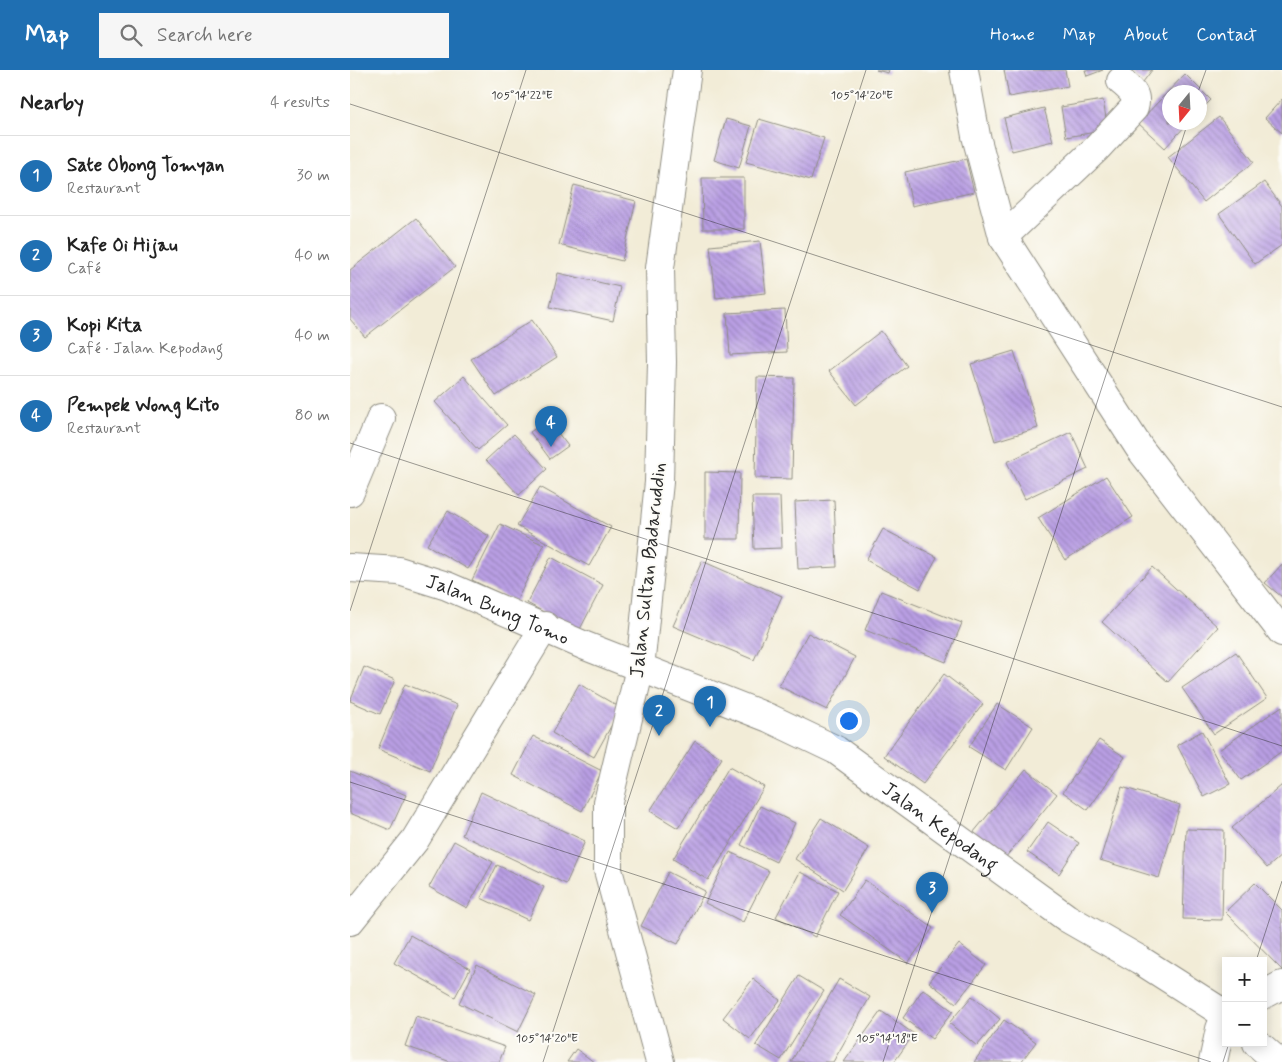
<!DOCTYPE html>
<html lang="en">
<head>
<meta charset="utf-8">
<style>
  :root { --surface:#fff; --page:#f6f6f6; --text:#222; --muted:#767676; --line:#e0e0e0; --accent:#1f6fb2 }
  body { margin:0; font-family:Mynerve,sans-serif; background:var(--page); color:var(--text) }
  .controls { position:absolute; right:15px; bottom:15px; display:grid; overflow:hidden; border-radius:0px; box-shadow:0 2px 12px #0003 }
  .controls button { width:45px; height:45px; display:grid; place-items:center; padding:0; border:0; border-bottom:1px solid var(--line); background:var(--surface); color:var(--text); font:25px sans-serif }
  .compass { position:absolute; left:812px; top:15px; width:45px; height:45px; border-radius:50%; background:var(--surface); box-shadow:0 2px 12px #0003; rotate:198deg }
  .you { position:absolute; left:498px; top:650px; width:18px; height:18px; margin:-12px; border:4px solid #fff; border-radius:50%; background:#1a73e8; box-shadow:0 0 0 8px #1a73e833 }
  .badge { display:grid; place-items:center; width:32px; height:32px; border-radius:50%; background:var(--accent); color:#fff; font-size:16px; font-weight:700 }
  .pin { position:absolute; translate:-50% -41px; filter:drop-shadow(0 1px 2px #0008) }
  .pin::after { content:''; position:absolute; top:26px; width:18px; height:15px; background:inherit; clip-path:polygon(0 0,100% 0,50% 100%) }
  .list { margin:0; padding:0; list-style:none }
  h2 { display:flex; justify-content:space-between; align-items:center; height:65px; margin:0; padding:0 20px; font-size:21px }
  h2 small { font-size:16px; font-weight:400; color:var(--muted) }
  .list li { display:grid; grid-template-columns:32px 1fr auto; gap:15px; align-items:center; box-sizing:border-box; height:80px; padding:0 20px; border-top:1px solid var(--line) }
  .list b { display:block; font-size:19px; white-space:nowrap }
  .list p { margin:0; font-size:16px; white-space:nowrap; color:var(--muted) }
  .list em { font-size:16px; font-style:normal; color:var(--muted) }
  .icon { flex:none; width:28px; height:28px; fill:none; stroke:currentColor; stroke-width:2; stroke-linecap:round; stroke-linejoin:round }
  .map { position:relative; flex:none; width:932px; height:992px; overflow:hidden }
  header { display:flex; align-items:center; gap:30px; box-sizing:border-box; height:70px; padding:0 25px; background:var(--accent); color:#fff }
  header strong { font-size:24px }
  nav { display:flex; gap:28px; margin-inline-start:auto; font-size:18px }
  .search { width:350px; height:45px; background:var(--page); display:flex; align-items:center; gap:12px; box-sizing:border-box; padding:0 18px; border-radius:0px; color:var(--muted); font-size:19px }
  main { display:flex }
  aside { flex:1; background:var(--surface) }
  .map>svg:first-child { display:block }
  .building { fill:url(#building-back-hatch) }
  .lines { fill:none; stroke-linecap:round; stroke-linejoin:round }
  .minor-casing { stroke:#8e8c81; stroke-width:30 }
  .tertiary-casing { stroke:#8e8c81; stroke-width:30 }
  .minor { stroke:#fff; stroke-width:28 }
  .tertiary { stroke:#fff; stroke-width:28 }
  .ticks { fill:none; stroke:#2b2b2b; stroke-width:1; stroke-opacity:0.45 }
  .labels { text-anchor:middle; stroke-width:4; stroke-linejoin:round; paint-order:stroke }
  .street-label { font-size:20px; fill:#2b2b2b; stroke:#fdfcf7 }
  .ticks-label { font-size:12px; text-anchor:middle; fill:#2b2b2b; stroke:#fdfcf7; stroke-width:4; stroke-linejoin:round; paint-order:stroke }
</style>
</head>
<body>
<header>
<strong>Map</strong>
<div class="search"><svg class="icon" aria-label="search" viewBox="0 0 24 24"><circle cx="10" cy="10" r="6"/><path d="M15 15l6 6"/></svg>Search here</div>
<nav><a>Home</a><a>Map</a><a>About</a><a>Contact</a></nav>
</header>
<main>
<aside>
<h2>Nearby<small>4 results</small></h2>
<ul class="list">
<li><span class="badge">1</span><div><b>Sate Obong Tomyan</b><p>Restaurant</p></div><em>30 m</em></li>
<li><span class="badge">2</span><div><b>Kafe Oi Hijau</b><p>Café</p></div><em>40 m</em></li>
<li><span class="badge">3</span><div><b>Kopi Kita</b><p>Café · Jalan Kepodang</p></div><em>40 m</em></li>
<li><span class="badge">4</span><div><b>Pempek Wong Kito</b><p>Restaurant</p></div><em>80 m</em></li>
</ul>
</aside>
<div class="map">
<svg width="932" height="992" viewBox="0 0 932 992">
  <defs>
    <pattern id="building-back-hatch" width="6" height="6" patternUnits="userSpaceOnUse" patternTransform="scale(1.25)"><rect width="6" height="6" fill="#b99fe4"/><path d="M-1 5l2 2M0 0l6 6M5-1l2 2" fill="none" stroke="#9782b9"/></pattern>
  </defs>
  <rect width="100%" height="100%" fill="#fdfcf7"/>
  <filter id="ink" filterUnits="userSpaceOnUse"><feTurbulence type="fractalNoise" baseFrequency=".02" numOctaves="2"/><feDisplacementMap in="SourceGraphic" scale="10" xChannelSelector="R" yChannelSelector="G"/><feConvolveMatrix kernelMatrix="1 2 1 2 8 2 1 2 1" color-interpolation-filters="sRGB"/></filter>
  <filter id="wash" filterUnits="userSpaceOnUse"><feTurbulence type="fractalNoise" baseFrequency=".0096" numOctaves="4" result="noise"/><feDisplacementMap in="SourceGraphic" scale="20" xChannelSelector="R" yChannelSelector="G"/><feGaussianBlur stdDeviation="1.12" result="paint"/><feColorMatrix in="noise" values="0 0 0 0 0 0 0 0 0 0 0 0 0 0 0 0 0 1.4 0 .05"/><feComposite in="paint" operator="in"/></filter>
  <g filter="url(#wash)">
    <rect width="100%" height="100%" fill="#f2ecd7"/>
    <g id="blocks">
      <g class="building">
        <polygon points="526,0 539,0 538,3"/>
        <polygon points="654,0 715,0 718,16 659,27"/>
        <polygon points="735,0 753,0 737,6"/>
        <polygon points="777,0 802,0 793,12"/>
        <polygon points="835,4 861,30 849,42 849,22 819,22 819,52 839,52 815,78 788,53"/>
        <polygon points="932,29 932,63 915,48"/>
        <polygon points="753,30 758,60 716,67 711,37"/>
        <polygon points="694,38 703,71 662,81 654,48"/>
        <polygon points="869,47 904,92 854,132 818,87"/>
        <polygon points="376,49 401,56 389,98 364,90"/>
        <polygon points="409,49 474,68 461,110 396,92"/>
        <polygon points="616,89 624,122 562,136 555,102"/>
        <polygon points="352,108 394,108 394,159 353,159"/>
        <polygon points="914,112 932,136 932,175 905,194 869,144"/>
        <polygon points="224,115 286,131 272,191 209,175"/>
        <polygon points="66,148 105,197 15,267 0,249 0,200"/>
        <polygon points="410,171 416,223 366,228 360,176"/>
        <polygon points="208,203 270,217 263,251 200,237"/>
        <polygon points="435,240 437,282 380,285 377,243"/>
        <polygon points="182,250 207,287 146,326 121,289"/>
        <polygon points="531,261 557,296 506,335 479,301"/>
        <polygon points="664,281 688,358 645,371 621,294"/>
        <polygon points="114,306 157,355 128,380 85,332"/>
        <polygon points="407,307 444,308 442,409 405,408"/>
        <polygon points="198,350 218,376 200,389 180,362"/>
        <polygon points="721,362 738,399 675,429 657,392"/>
        <polygon points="164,364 197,399 169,425 136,390"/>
        <polygon points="355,402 390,403 389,469 355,469"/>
        <polygon points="756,406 783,447 715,490 688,448"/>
        <polygon points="190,417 261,457 239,496 167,456"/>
        <polygon points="402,427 430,427 432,478 404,479"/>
        <polygon points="484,430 487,497 448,499 445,432"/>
        <polygon points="98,441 139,466 118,499 77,475"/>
        <polygon points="150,454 194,475 166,532 122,510"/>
        <polygon points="533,459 587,487 570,519 516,490"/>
        <polygon points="201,487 253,515 229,561 177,533"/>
        <polygon points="352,491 432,526 404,590 323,556"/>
        <polygon points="932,494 932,527 915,513"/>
        <polygon points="802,497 868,557 818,612 752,552"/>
        <polygon points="531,521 612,553 596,592 515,560"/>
        <polygon points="458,563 505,587 477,640 429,616"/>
        <polygon points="886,582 917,628 864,664 832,618"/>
        <polygon points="14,597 45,610 30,644 0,631"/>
        <polygon points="594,604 633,634 573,714 534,686"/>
        <polygon points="55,614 107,635 80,701 28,679"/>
        <polygon points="229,614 271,638 244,687 202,663"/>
        <polygon points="647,634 683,657 656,700 619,677"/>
        <polygon points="932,636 932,681 891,710 869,680"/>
        <polygon points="852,661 880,714 854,727 827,675"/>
        <polygon points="183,666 252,701 232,741 163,705"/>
        <polygon points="749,670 775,687 738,740 713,722"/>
        <polygon points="345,671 372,688 328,758 300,741"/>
        <polygon points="379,697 414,717 358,810 323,789"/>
        <polygon points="676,699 707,724 655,788 623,763"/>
        <polygon points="0,701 56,725 40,760 0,743"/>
        <polygon points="932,715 932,785 917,798 882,758"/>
        <polygon points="772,717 830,735 809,808 750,790"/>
        <polygon points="131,722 235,771 216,814 112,765"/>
        <polygon points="410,736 445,753 426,792 391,775"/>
        <polygon points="471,748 519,778 493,820 445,789"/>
        <polygon points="698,752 729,773 709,804 677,782"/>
        <polygon points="836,759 874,760 872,850 833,849"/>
        <polygon points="104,771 143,792 117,838 79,817"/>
        <polygon points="380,782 419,801 393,852 355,833"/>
        <polygon points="147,795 194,817 178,850 131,828"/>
        <polygon points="318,802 355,821 328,874 291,856"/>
        <polygon points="450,802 488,821 465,867 426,847"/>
        <polygon points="515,810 583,858 558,893 490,845"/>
        <polygon points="905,813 932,840 932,900 875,842"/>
        <polygon points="60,865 120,899 105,927 44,893"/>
        <polygon points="609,874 636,895 606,933 579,912"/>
        <polygon points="127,895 186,925 168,962 109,933"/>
        <polygon points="449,906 474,921 431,990 406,975"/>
        <polygon points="403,909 430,930 400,969 373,948"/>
        <polygon points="489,909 520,927 483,992 441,992"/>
        <polygon points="573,919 603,941 582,969 553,948"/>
        <polygon points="622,926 650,949 627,976 599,953"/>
        <polygon points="531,941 564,964 544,992 494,992"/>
        <polygon points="66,946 155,977 149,992 101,992 55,976"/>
        <polygon points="654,950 686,972 671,992 624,992"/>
        <polygon points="226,979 244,992 217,992"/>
      </g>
    </g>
  </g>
  <g filter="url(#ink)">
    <use href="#blocks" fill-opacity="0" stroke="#8e8c81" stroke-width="1"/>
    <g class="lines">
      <defs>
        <g id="minor">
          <polyline points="614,0 626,66 653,167 790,379 932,562"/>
          <path d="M653,167L747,78L784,38C788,24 781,20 771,11"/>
          <polyline points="0,422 31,348"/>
          <polyline points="290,598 258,732 258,800 310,992"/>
          <polyline points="0,851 65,770 195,556"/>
          <polyline points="913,925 932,915"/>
          <polyline points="863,992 870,959 876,944"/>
        </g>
        <g id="tertiary">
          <path id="s1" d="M0,498L49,501L97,516L233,575L419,648L486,680L717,848L790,890L876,945"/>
          <polyline points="290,598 309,412 312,292 310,198 337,0"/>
          <polyline points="907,973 928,992"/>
        </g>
      </defs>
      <use href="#minor" class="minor-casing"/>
      <use href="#tertiary" class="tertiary-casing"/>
      <use href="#minor" class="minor"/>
      <use href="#tertiary" class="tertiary"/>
    </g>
  </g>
  <path class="ticks" d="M848,22L856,0M0,34L932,337M0,373L932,676M0,541L176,0M0,712L861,992M906,891L932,811M193,992L516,0M533,992L838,52M873,992L879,973"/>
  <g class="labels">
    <g class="street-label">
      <text transform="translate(297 500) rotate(-84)" y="7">Jalan Sultan Badaruddin</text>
      <text dy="7" stroke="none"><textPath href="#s1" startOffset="155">Jalan Bung Tomo</textPath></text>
      <text dy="7" stroke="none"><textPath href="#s1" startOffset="651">Jalan Kepodang</textPath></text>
    </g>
  </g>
  <g class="ticks-label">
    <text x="172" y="29">105°14'22"E</text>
    <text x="512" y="29">105°14'20"E</text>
    <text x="197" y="972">105°14'20"E</text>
    <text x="537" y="972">105°14'18"E</text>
  </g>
</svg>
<div class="controls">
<button>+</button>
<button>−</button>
</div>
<svg class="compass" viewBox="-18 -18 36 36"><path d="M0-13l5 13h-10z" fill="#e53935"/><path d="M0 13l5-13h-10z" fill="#767676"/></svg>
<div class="you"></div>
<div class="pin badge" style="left:360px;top:657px">1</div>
<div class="pin badge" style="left:309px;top:666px">2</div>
<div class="pin badge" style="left:582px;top:843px">3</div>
<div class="pin badge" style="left:201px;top:377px">4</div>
</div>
</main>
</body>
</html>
